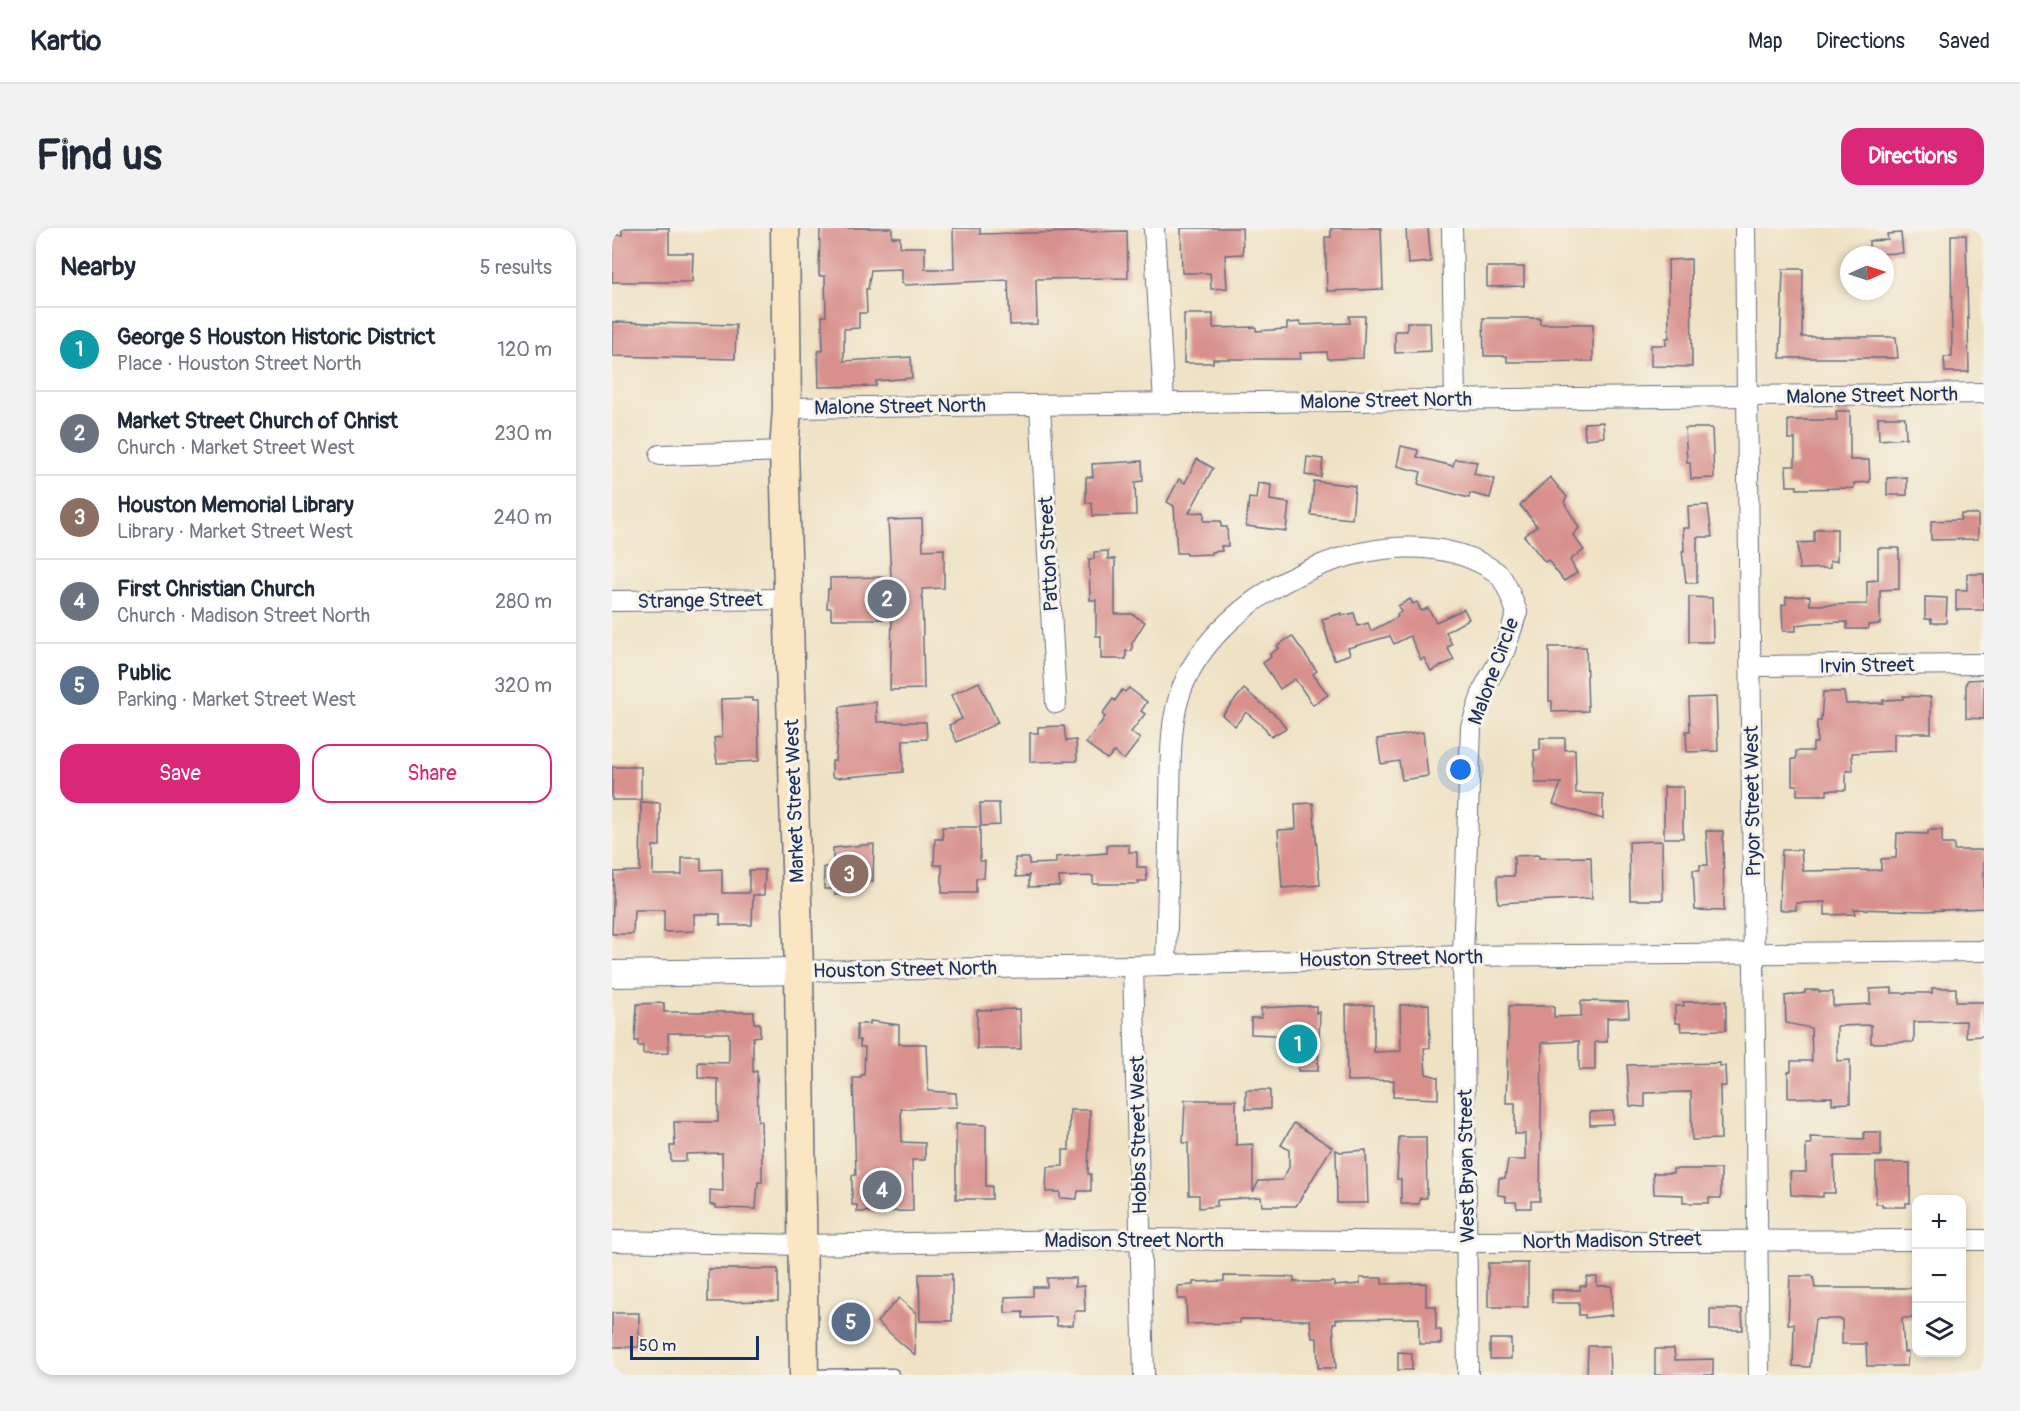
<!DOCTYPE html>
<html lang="en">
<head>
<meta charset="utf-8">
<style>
  :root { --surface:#fff; --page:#f2f2f3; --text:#1f2937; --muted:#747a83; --line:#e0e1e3; --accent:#db2777 }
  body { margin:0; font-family:Pangolin,sans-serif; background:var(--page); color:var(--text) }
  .controls { position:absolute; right:18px; bottom:18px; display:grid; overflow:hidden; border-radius:12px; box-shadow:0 3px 9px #0003 }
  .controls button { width:54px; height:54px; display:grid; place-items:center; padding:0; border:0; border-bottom:2px solid var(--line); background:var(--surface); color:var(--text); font:30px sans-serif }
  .compass { position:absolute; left:1228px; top:18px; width:54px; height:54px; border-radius:50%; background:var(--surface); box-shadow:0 3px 9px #0003; rotate:87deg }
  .scale { position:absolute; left:18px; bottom:15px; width:129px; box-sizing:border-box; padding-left:6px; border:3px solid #1b2f5e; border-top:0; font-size:16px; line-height:21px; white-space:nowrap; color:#1b2f5e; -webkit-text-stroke:4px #f7f3e8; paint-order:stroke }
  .you { position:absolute; left:849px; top:542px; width:21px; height:21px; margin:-15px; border:4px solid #fff; border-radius:50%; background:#1a73e8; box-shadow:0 0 0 9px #1a73e833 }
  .badge { display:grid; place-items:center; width:39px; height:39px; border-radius:50%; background:var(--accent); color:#fff; font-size:20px; font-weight:700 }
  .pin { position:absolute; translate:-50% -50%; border:3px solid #fff; box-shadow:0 2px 6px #0006 }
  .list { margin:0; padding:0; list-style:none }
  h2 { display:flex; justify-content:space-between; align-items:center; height:78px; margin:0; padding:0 24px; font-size:26px }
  h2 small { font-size:20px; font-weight:400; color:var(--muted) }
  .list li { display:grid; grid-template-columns:39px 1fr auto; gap:18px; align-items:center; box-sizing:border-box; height:84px; padding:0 24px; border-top:2px solid var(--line) }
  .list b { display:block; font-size:22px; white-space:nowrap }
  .list p { margin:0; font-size:20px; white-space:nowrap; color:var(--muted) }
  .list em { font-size:20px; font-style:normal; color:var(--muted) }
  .actions { display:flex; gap:12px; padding:18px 24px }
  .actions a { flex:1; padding:14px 0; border:2px solid var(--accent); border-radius:18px; text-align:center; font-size:21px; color:var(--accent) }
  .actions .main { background:var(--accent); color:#fff }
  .icon { flex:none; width:33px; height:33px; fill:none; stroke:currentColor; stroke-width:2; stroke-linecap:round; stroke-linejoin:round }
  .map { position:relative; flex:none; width:1372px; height:1147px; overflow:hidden; border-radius:18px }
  header { display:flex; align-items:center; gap:36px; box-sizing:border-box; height:84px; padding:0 30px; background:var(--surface); border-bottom:2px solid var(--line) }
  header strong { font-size:28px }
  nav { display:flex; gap:33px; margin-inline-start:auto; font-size:21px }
  .intro { display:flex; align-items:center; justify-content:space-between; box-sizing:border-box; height:144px; padding:0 36px }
  h1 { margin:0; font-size:42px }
  .button { padding:15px 27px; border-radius:18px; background:var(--accent); color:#fff; font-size:21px; font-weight:700 }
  main { display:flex; gap:36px; padding:0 36px }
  aside { flex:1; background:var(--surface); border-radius:18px; box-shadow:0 3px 9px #0003 }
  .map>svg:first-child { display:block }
  .building { fill:#d8908d }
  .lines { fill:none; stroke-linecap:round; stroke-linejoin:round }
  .service-casing { stroke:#656e82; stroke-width:13 }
  .minor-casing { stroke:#656e82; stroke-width:22 }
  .tertiary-casing { stroke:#656e82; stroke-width:28 }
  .secondary-casing { stroke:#656e82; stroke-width:31 }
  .service { stroke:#fff; stroke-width:10 }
  .minor { stroke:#fff; stroke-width:20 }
  .tertiary { stroke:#fff; stroke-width:26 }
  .secondary { stroke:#fbe6c4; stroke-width:28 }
  .labels { text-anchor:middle; stroke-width:6; stroke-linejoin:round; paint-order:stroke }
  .street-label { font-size:20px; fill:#1b2f5e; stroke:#f7f3e8 }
</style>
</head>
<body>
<header>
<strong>Kartio</strong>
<nav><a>Map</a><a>Directions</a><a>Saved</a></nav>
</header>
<div class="intro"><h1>Find us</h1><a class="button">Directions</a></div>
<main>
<aside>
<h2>Nearby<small>5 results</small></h2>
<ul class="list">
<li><span class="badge" style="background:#0f9aa8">1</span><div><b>George S Houston Historic District</b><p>Place · Houston Street North</p></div><em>120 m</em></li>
<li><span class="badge" style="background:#6b7280">2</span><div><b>Market Street Church of Christ</b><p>Church · Market Street West</p></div><em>230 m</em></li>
<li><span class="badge" style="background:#8d6e63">3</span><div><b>Houston Memorial Library</b><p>Library · Market Street West</p></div><em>240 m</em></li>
<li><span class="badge" style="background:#6b7280">4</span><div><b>First Christian Church</b><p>Church · Madison Street North</p></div><em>280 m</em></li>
<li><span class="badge" style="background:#5c6f8a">5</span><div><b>Public</b><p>Parking · Market Street West</p></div><em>320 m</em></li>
</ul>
<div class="actions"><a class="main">Save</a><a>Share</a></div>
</aside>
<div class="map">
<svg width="1372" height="1147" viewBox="0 0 1372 1147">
  <rect width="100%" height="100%" fill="#f7f3e8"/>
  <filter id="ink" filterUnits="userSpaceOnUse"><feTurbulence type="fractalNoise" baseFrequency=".0167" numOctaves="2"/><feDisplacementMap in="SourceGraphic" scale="12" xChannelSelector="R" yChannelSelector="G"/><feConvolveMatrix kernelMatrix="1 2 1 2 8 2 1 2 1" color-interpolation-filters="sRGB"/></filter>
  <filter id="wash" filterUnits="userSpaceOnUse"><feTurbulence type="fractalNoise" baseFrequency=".008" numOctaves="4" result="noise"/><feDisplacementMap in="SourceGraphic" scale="24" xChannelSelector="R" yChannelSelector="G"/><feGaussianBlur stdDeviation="1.35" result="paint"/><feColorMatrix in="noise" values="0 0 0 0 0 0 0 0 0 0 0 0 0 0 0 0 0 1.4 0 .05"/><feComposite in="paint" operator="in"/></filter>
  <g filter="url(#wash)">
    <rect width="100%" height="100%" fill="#efe2c4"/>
    <g id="blocks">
      <g class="building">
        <polygon points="10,0 57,0 57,25 81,25 80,54 0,54 0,7 10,7"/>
        <polygon points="208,0 280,0 280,9 288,9 288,19 313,19 313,41 342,41 341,0 368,0 368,6 515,3 516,50 424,51 425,96 398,97 396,52 293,57 290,55 290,41 259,42 256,61 254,61 255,85 247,85 247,100 232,101 232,133 299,129 300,150 264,153 264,158 207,159 206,123 211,123 210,88 214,88 213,48 207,48"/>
        <polygon points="569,0 630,0 631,26 613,27 615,60 599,61 598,45 570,45"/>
        <polygon points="719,0 769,0 771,61 715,63 713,9 719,9"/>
        <polygon points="794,0 816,0 819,34 796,36"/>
        <polygon points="1289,5 1291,25 1257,26 1257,13 1276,12 1275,6"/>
        <polygon points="1339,7 1354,7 1357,144 1333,144 1332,129 1340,129"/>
        <polygon points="1079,31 1080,139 1039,138 1039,117 1054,117 1054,110 1057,110 1056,32"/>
        <polygon points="875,39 912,39 912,58 875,59"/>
        <polygon points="1171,41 1191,41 1190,109 1284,109 1286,130 1168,130"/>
        <polygon points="572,86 601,86 601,100 644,99 644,103 675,101 675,95 688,94 688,97 738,95 737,88 753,88 751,130 716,131 715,124 688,125 689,131 601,131 601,135 572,135"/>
        <polygon points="871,90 928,90 928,96 981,96 981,133 895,134 895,128 872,128"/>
        <polygon points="0,94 124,97 123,131 0,128"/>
        <polygon points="795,94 818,94 819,123 783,125 783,103 795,103"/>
        <polygon points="1224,183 1238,183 1238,232 1257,232 1258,254 1242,255 1242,260 1185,261 1185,258 1175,258 1174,238 1183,238 1183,211 1176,211 1176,192 1225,192"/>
        <polygon points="1266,189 1293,189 1294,210 1267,212"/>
        <polygon points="991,194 992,209 973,211 972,195"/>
        <polygon points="1073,200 1100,200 1102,250 1079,251 1078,234 1075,234"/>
        <polygon points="789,218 806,222 805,229 841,238 843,231 865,234 862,246 883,251 878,270 858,265 857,270 806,256 809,244 785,238"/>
        <polygon points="695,229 711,231 709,249 693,247"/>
        <polygon points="585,231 601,240 577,285 592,284 592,293 609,293 609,299 615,299 616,318 609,318 610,323 599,324 600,326 575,327 575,325 565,325 562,278 555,274 567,251 573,255"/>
        <polygon points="530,233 531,253 523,254 524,287 481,288 480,275 474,275 474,249 481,249 480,236"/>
        <polygon points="938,249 955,269 952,274 967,300 961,307 972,322 958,332 965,345 952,353 936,332 933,334 912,308 925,298 908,277"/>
        <polygon points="1295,249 1295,267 1275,267 1275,250"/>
        <polygon points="702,253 743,258 740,291 699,287"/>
        <polygon points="646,255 659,257 658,272 677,275 674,303 634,298 637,270 644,271"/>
        <polygon points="1096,277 1100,309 1085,309 1085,355 1074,355 1070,323 1072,323 1071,300 1077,300 1076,278"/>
        <polygon points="1349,286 1366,286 1366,311 1319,312 1319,293 1349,292"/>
        <polygon points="310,291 311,322 332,321 332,360 310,361 312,461 278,462 280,391 219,391 219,380 215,380 216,361 218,361 218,350 279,349 276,292"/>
        <polygon points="1206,301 1225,301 1225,333 1218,333 1218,340 1187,341 1186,315 1202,314 1202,303"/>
        <polygon points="1266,320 1287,320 1287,361 1268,362 1268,396 1256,397 1256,401 1235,401 1235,394 1201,395 1184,397 1184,403 1171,403 1170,377 1174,376 1174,369 1198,368 1198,377 1255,376 1255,353 1266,352"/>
        <polygon points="496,323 496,331 503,331 503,386 520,386 533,394 520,415 520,423 514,423 514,431 489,431 489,408 484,408 484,372 478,372 477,331 482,331 482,324"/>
        <polygon points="1355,346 1372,346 1372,382 1344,382 1344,362 1355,362"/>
        <polygon points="1077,369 1100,370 1101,414 1077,414"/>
        <polygon points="1313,369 1335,370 1334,395 1319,395 1319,391 1313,391"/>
        <polygon points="798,371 801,376 805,374 809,383 816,380 824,394 852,381 857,391 834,404 840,417 835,419 842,432 819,443 812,430 809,432 798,408 782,416 778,408 736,420 738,426 722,432 710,391 730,385 730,388 742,385 746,398 756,395 759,403 786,389 785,386 789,384 786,378"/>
        <polygon points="680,408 705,443 701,446 716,467 701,477 683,451 668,461 651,435 659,429 658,426 667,420 665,418"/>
        <polygon points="937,419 974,419 976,483 940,484 940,473 937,473"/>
        <polygon points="1372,451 1372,491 1354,490 1354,455 1356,452"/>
        <polygon points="367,454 386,495 345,514 337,497 350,491 339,467"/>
        <polygon points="517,460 535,474 529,483 533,486 519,504 528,511 512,532 502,524 495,531 474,515 493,489 490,486 501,471 503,473 510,462 513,464"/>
        <polygon points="632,461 667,490 674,500 659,509 653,500 634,484 623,498 610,487"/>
        <polygon points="1211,464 1232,464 1234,476 1271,475 1271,472 1291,471 1291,468 1319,469 1319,505 1282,505 1282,523 1240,525 1241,543 1234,543 1234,562 1215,562 1215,567 1185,567 1185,557 1180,557 1180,531 1184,531 1184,523 1201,523 1201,515 1205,515 1205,493 1209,493"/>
        <polygon points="1104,469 1106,523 1075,524 1074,503 1078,503 1077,470"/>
        <polygon points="140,470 140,473 146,473 147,533 105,535 102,510 110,509 109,471"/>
        <polygon points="264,474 265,494 314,494 315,511 291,512 291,544 224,550 220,548 220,533 223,533 228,479"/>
        <polygon points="452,498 454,513 464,512 465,533 418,534 418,505 426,505 426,499"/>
        <polygon points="811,504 816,548 790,552 787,533 769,536 765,511"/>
        <polygon points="928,510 953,510 953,522 963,521 964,565 991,566 991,591 941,576 949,555 923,555 922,522 928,522"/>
        <rect x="0" y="539" width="29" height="33"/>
        <rect x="1052" y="559" width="19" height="51"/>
        <polygon points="29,574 48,575 48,618 41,618 41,647 70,647 70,630 89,630 89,642 110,641 110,665 137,665 137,642 153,642 152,667 141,667 140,697 108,697 108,686 82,686 82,703 52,704 52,682 22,682 21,706 0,706 2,644 28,643"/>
        <polygon points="368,575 387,575 388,597 369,598"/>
        <polygon points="701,575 708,657 670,660 666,602 684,601 683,576"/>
        <polygon points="330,599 368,599 368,633 373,633 372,650 364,650 364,665 330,665 330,637 322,637 323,611 331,611"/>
        <polygon points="1316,602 1330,602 1330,616 1342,616 1342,622 1372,622 1372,680 1314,683 1242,681 1243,686 1213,687 1213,674 1184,675 1184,682 1167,682 1170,622 1189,622 1191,643 1269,642 1269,631 1284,630 1285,605 1316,606"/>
        <polygon points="1094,603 1111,603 1112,683 1083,682 1081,642 1088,642 1088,637 1096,637"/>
        <polygon points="1050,613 1051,672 1018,672 1017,614"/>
        <polygon points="262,616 261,653 249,653 249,661 238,661 237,667 223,667 223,661 212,661 212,639 221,639 221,620"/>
        <polygon points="495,617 517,617 517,624 525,624 525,639 534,639 535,653 526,653 527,656 481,656 481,648 447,649 448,658 417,659 417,646 417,648 404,649 403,630 417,630 417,636 444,635 444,629 495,625"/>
        <polygon points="927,627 927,630 979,629 980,670 886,675 885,648 902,648 902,628"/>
        <polygon points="1280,760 1280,765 1320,765 1320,760 1344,760 1344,774 1372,774 1372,808 1354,809 1354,793 1302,794 1302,814 1259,815 1259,797 1225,798 1225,833 1238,832 1238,875 1220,876 1220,869 1176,870 1176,844 1179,843 1179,833 1200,833 1199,800 1174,795 1173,768 1193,765 1193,762 1207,762 1207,764 1221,764 1221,778 1258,776 1258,761"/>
        <polygon points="969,773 1016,774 1017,789 995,790 995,814 983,814 983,842 967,842 967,813 930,815 928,973 919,973 919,980 905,980 904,974 894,974 894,968 886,967 887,950 893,950 896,932 913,932 913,906 903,906 903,875 894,875 897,778 942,778 942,789 969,788"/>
        <polygon points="1114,773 1114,802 1069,803 1068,795 1063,795 1063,778 1072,778 1071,774"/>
        <polygon points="52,775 52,784 142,784 142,795 148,795 148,808 141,809 141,844 145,843 146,893 149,893 150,939 150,954 146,954 144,981 104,980 104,977 98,977 98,962 111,963 110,925 74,926 74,933 59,933 58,918 63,918 62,894 106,894 106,851 86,850 86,834 117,835 117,805 56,805 57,825 31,826 31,818 26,818 26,813 23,813 25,776"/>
        <polygon points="817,776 818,820 812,820 814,846 826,849 826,871 781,869 782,852 735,853 734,777 762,777 762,824 789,823 788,777"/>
        <polygon points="686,778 704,778 704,785 708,784 706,843 686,843 686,818 682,819 682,808 639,806 639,790 649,790 649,780"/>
        <polygon points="408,781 409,821 365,821 365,782"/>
        <polygon points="258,793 287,797 287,816 314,816 316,863 344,865 345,879 289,881 290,914 313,915 313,932 300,932 301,983 245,984 245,977 240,977 240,947 244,947 241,850 249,850 249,847 252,847 253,819 248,819 248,812 245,812 245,796 258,796"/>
        <polygon points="1108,835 1108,838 1113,838 1114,858 1108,858 1109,911 1080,912 1079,864 1033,865 1033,879 1018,878 1015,837"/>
        <rect x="634" y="862" width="24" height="19"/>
        <polygon points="573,872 624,872 624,917 641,916 641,964 647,953 670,952 677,939 677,922 669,917 682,895 720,919 684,978 650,978 649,969 605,972 605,978 587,980 587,967 577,967 576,915 571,915"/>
        <polygon points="458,882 478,882 476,946 479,946 479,963 466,963 465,971 448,970 448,964 434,964 435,939 451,938 451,922 457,922"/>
        <polygon points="1001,883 1001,896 978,897 978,884"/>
        <polygon points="344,896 374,897 374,958 380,958 380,971 344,971"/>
        <polygon points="1252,904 1269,904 1269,928 1222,928 1223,965 1211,965 1211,969 1179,967 1178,944 1194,944 1194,916 1199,916 1198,909 1252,911"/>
        <polygon points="787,909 814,909 815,970 808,970 807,976 789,976 789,951 785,951"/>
        <polygon points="724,922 728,924 754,922 756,975 725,975"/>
        <polygon points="1264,935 1298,935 1298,975 1294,975 1294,979 1270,979 1270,976 1264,976"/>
        <polygon points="1061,941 1109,941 1109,970 1097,970 1097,975 1071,975 1071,967 1042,966 1041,945 1061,945"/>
        <rect x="876" y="1035" width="40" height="44"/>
        <polygon points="96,1041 166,1041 166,1073 96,1074"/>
        <polygon points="307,1046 340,1046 340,1093 308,1093"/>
        <polygon points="612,1048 682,1049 682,1054 722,1054 722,1058 748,1056 748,1050 770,1050 770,1056 814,1055 814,1078 824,1078 824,1102 829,1102 829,1116 807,1116 807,1090 724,1091 724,1095 721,1095 724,1140 706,1140 705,1110 700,1110 698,1092 628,1091 628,1095 575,1096 574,1071 566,1071 566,1058 581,1057 581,1054 612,1053"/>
        <polygon points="1178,1048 1201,1048 1203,1060 1305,1060 1305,1090 1290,1090 1292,1124 1296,1124 1295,1138 1255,1138 1254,1116 1230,1116 1230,1091 1203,1091 1198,1139 1181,1138 1182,1096 1176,1096"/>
        <polygon points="975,1049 985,1049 985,1058 1000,1058 1000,1087 973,1090 973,1087 967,1087 967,1075 940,1075 940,1062 968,1062 968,1058 974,1058"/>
        <polygon points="435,1050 463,1050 463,1059 472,1058 473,1083 463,1083 461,1097 445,1098 444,1089 411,1090 411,1084 393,1085 393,1069 421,1068 421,1059 435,1059"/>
        <polygon points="287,1070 304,1085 303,1127 265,1094"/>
        <polygon points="1098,1081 1130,1081 1131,1102 1098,1102"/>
        <rect x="0" y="1085" width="27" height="34"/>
        <rect x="878" y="1111" width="21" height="20"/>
        <polygon points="976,1118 997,1118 998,1147 975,1147"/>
        <polygon points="1043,1121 1062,1121 1063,1132 1101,1131 1101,1147 1043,1147"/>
        <polygon points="786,1124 800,1125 800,1142 786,1142"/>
      </g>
    </g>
  </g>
  <g filter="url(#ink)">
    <use href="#blocks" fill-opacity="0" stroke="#656e82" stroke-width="1.5"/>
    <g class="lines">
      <defs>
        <polyline id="service" points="193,1147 281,1146"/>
        <g id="minor">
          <polyline points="542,0 552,175"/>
          <polyline points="840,0 843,171"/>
          <polyline points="1133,0 1147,1147"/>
          <polyline points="428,177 444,475"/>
          <polyline points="175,180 1372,165"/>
          <polyline points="48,227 172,223"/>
          <polyline points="0,373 176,371"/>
          <polyline points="1139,438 1372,436"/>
          <path d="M554,736C555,682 557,627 558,573C559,539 557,502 567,469C600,360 786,276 884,344C894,351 900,373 905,384L892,424L872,460L859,499L851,728L856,1147"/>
          <polyline points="521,738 532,1147"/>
          <polyline points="187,743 521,738 851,728 1372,723"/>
          <polyline points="1350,1012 1372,1012"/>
          <polyline points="0,1013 189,1017 528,1011 855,1014 1304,1012"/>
        </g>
        <polyline id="tertiary" points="0,746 187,743"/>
        <polyline id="secondary" points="173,0 175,180 172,223 187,743 192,1147"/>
      </defs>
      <use href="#service" class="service-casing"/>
      <use href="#minor" class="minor-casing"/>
      <use href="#tertiary" class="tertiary-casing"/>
      <use href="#secondary" class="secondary-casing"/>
      <use href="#service" class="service"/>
      <use href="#minor" class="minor"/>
      <use href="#tertiary" class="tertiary"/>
      <use href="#secondary" class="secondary"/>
    </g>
  </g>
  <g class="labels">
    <g class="street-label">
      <text transform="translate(1260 167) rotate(-1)" y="7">Malone Street North</text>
      <text transform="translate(774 172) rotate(-1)" y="7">Malone Street North</text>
      <text transform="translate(288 178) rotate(-1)" y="7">Malone Street North</text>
      <text transform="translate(436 326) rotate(-93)" y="7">Patton Street</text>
      <text transform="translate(88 372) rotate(-1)" y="7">Strange Street</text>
      <text transform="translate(1255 437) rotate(-1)" y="7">Irvin Street</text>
      <text transform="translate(881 443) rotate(-70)" y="7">Malone Circle</text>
      <text transform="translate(182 573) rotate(-92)" y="7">Market Street West</text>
      <text transform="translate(1140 573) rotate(-91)" y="7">Pryor Street West</text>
      <text transform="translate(779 730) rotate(-1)" y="7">Houston Street North</text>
      <text transform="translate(293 741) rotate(-1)" y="7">Houston Street North</text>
      <text transform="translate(526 907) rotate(-91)" y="7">Hobbs Street West</text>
      <text transform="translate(854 938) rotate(-91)" y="7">West Bryan Street</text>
      <text x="522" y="1019">Madison Street North</text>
      <text transform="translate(1000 1012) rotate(-1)" y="7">North Madison Street</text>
    </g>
  </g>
</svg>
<div class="controls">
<button>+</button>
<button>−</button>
<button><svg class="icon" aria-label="layers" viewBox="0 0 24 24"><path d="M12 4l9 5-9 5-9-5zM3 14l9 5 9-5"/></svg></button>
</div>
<svg class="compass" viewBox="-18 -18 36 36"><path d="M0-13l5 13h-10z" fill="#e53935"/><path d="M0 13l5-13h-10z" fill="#747a83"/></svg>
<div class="scale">50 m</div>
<div class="you"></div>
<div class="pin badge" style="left:686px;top:816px;background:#0f9aa8">1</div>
<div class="pin badge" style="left:275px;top:371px;background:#6b7280">2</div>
<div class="pin badge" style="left:237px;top:646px;background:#8d6e63">3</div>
<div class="pin badge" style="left:270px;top:962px;background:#6b7280">4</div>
<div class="pin badge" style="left:239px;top:1094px;background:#5c6f8a">5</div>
</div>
</main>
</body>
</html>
